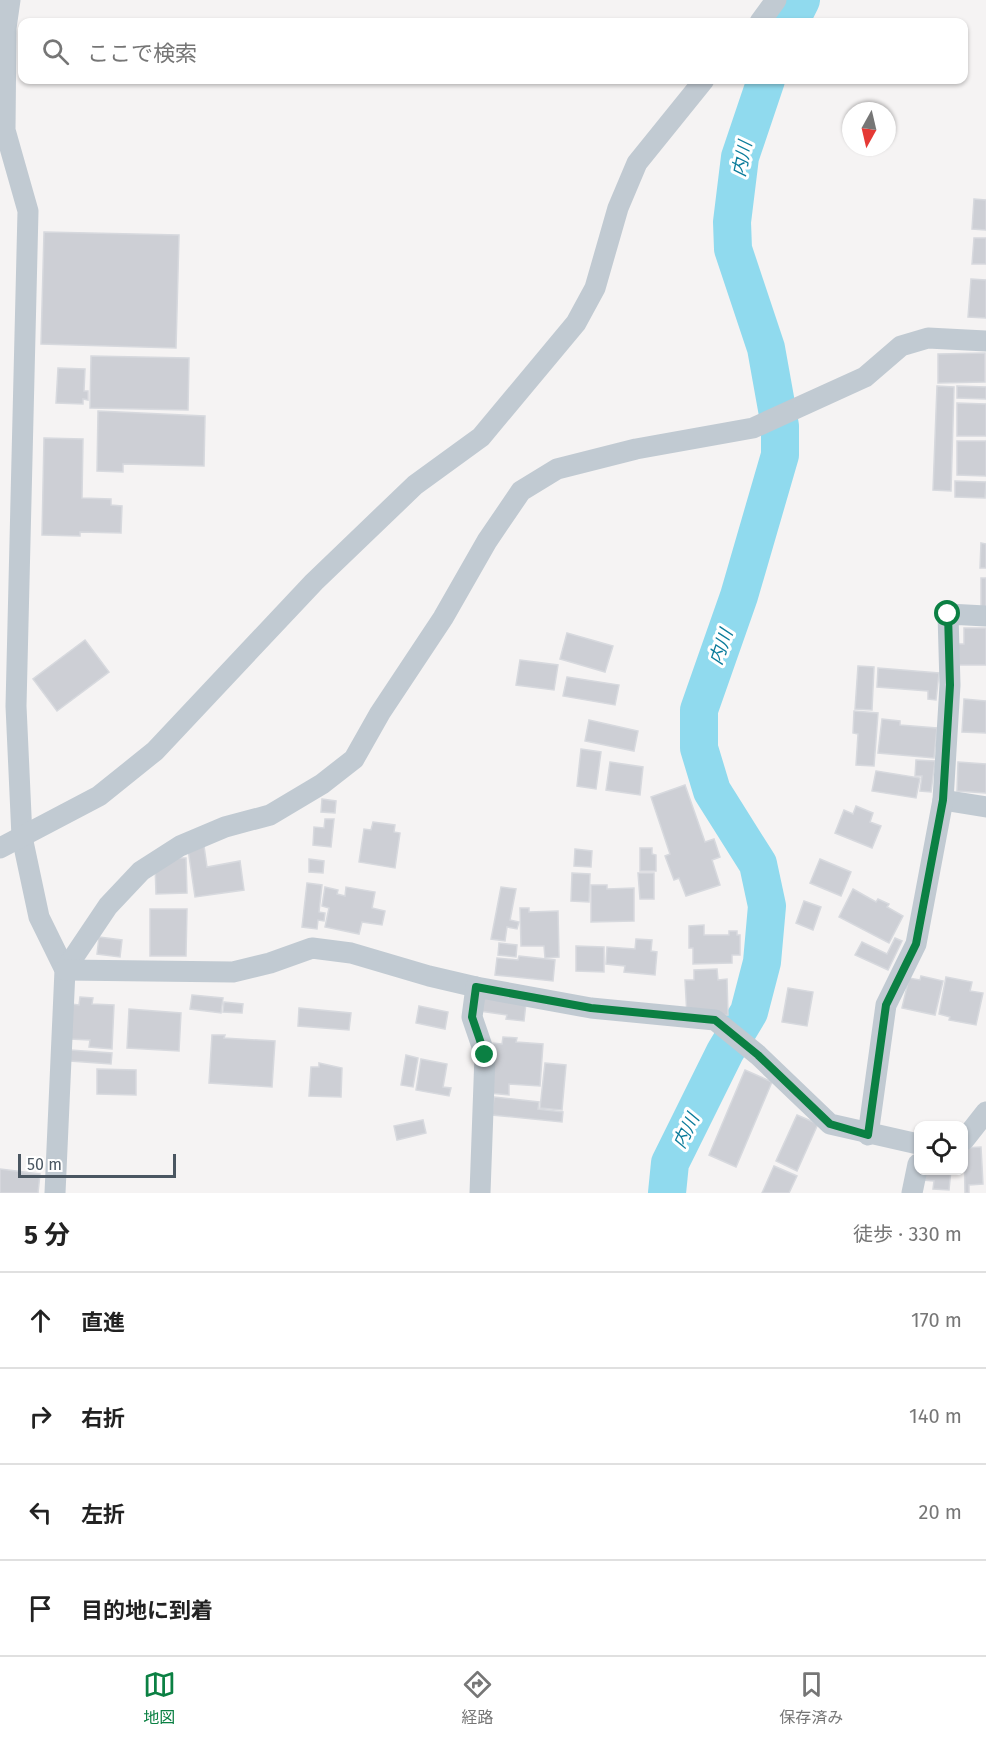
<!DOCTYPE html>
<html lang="ja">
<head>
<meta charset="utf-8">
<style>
  :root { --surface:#fff; --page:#f2f2f2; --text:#222; --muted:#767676; --line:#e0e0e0; --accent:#0b8043 }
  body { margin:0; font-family:"Fira Sans","Noto Sans JP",sans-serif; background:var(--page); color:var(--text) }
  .controls { position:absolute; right:18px; bottom:18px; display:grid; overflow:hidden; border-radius:12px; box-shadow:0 2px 4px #0004 }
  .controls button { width:54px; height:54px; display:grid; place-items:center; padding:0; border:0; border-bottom:2px solid var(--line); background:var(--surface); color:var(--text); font:30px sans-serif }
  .compass { position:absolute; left:842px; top:102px; width:54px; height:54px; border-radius:50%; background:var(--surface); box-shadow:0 2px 4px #0004; rotate:188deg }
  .scale { position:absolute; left:18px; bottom:15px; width:158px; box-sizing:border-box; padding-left:6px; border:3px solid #4a5661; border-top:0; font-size:16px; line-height:21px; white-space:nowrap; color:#4a5661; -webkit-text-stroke:4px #fff; paint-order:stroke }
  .stop { position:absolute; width:18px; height:18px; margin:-14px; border:4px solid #0b8043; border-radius:50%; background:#fff }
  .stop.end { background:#0b8043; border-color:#fff; box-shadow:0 2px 6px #0008 }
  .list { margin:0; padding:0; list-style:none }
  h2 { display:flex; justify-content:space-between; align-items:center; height:78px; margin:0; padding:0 24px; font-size:26px }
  h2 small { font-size:20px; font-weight:400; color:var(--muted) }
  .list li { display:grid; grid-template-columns:39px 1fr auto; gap:18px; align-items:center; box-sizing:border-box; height:96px; padding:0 24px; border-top:2px solid var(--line) }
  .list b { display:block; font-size:22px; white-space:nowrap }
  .list em { font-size:20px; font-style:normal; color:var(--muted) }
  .icon { flex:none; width:33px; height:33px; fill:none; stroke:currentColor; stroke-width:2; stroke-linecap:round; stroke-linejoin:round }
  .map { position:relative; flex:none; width:986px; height:1193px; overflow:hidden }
  .search { position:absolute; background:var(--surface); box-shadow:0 2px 4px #0004; left:18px; right:18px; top:18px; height:66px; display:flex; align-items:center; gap:15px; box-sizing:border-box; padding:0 21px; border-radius:12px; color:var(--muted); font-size:22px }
  .sheet { height:462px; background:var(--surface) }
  nav { display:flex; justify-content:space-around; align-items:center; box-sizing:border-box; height:84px; border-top:2px solid var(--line); background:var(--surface); font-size:16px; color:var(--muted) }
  nav a { display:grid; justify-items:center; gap:3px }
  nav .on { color:var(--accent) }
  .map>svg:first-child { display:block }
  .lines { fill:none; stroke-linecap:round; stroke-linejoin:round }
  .river { stroke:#90daee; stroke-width:38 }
  .building { fill:#cdcfd5; stroke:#d7d9de; stroke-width:1.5 }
  .minor { stroke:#c1cad2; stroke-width:21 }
  .route { stroke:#0b8043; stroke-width:8 }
  .labels { text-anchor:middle; stroke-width:6; stroke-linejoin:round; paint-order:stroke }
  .water-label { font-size:18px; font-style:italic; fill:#0c7c9b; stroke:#fff }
</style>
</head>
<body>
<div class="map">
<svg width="986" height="1193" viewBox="0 0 986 1193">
  <rect width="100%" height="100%" fill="#f5f3f3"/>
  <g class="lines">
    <g class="river">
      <polyline points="790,22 801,0"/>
      <polyline points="667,1193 670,1163 725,1052 749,1012 762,962 767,906 758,864 712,791 699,748 699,710 739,596 780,455 780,426 766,348 733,249 732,222 740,157 766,80"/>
    </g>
  </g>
  <g class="building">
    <polygon points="974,199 986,200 986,230 972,229"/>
    <polygon points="44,232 179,235 176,348 41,344"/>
    <polygon points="974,238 986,238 986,264 972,264"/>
    <polygon points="971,279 986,280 986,318 968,317"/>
    <polygon points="985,353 985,382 938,383 938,354"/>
    <polygon points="91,356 189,358 188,410 90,408"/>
    <polygon points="58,368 85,369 84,391 88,391 88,400 83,399 83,404 56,403"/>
    <polygon points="937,386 954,387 951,491 933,490"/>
    <polygon points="957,386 986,387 986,399 957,398"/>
    <polygon points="957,403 986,404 986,436 957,436"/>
    <polygon points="98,411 205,416 204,466 123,464 123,472 97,471"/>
    <polygon points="44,438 83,439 82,498 111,499 111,505 122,506 121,533 80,532 80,536 42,535"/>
    <polygon points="957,441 986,441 986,476 957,475"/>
    <polygon points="955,481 986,482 985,498 955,497"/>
    <polygon points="981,543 986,544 986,568 980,568"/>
    <rect x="981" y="578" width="5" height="30"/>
    <polygon points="964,628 986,628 986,665 958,665 958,644 964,644"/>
    <polygon points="567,633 613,646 605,672 560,659"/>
    <polygon points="85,640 109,672 57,711 33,679"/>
    <polygon points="520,660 558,665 554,690 516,685"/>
    <polygon points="858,666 874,667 872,710 855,709"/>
    <polygon points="878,668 939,673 936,700 928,699 928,691 877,687"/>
    <polygon points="567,677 619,685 615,705 563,696"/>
    <polygon points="964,699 986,701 986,733 962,732"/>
    <polygon points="854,711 878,713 874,766 856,765 858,734 853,733"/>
    <polygon points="882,719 900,721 900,725 937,728 934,758 878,753"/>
    <polygon points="589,720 638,731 634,751 585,741"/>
    <polygon points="581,749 601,752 596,789 577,786"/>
    <polygon points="916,760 935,761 931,792 920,791 922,776 915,776"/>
    <polygon points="610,762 643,767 640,795 606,790"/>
    <polygon points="958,762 986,764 986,793 957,791"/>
    <polygon points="876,771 920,778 916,798 872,791"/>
    <polygon points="685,785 705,842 714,839 720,857 712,860 720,885 686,896 679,878 674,880 665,856 670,854 651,797"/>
    <polygon points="322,799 336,801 335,813 321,812"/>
    <polygon points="856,806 873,813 870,822 881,826 872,848 835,833 844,810 853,814"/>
    <polygon points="325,819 334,819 331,847 313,845 314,827 324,828"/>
    <polygon points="373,822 395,825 394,832 400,833 395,868 359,862 364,829 371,830"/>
    <polygon points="204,846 207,867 240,861 244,890 195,897 188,849"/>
    <polygon points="640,848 652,848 652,854 656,855 656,871 640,871"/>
    <polygon points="575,849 592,851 591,867 574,866"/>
    <polygon points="172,858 186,858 187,893 156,894 155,864"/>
    <polygon points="309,859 324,861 323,873 309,872"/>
    <polygon points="820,859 851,872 841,896 810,883"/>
    <polygon points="572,873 590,874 589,902 571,901"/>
    <polygon points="638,873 654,873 654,899 640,899"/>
    <polygon points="307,883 322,885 319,912 325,913 324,921 318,920 317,929 302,927"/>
    <polygon points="591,885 607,885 607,889 634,888 634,921 591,922"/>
    <polygon points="325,887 338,890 337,894 345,896 346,887 375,892 372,908 385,911 382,925 362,922 359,934 325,927 329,908 322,906"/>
    <polygon points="501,887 516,889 510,920 519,922 517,929 507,927 505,941 491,939"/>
    <polygon points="853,889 876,902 878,899 889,904 887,907 903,916 889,943 839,917"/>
    <polygon points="804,901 821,907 813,930 796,923"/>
    <polygon points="520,908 529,908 529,912 558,911 559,957 545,958 544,946 521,946"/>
    <polygon points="150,909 187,909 186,956 150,956"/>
    <polygon points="704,925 704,935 729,935 729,931 737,931 737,935 740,935 740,955 732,955 732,963 693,964 693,948 689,948 689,926"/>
    <polygon points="99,937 122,940 120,957 97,954"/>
    <polygon points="895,938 902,941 888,970 855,955 862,942 887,954"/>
    <polygon points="636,939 652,940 651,951 657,952 655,975 624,972 625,966 606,964 607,947 635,949"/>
    <polygon points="499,943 517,945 516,957 498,955"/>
    <polygon points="576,946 604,947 604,972 576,971"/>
    <polygon points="519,956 555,960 553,981 495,975 497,958 518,960"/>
    <polygon points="717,969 718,980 727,979 728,1015 687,1016 685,980 694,980 694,970"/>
    <polygon points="921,976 943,981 935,1015 902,1008 909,978 920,980"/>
    <polygon points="946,977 972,982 970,991 983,993 976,1025 949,1020 950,1017 939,1014"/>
    <polygon points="788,988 813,992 807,1026 782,1022"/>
    <polygon points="192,995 223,998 221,1013 190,1009"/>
    <polygon points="80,997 93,998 92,1004 114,1005 112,1049 89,1047 90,1040 70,1039 72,1004 79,1005"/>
    <polygon points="482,997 526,1003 524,1021 506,1019 507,1015 480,1011"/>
    <polygon points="224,1002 243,1004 242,1013 223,1012"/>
    <polygon points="419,1006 448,1012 445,1029 416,1023"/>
    <polygon points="299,1008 351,1013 349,1030 298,1026"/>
    <polygon points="129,1009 181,1013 179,1051 127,1048"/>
    <polygon points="212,1035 225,1035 224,1038 275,1041 272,1087 209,1083"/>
    <polygon points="503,1037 517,1038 516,1042 543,1044 540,1086 509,1084 509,1095 489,1093 493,1043 502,1044"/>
    <polygon points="70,1050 112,1053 111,1064 70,1061"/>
    <polygon points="406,1055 418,1058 413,1087 401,1085"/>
    <polygon points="421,1059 447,1064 443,1087 451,1088 449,1096 416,1090"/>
    <polygon points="319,1063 342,1068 341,1097 309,1096 311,1067 319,1067"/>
    <polygon points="545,1063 566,1065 562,1110 540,1108"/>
    <polygon points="97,1069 136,1070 136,1095 97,1094"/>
    <polygon points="745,1070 772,1082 736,1167 709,1155"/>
    <polygon points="494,1097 539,1102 538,1109 563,1112 562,1122 492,1115"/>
    <polygon points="797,1115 818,1124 797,1171 776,1161"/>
    <polygon points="423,1120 426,1133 397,1140 394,1126"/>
    <polygon points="981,1147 983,1184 969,1185 969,1193 965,1193 964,1148"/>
    <polygon points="774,1166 797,1176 789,1193 762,1193"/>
    <polygon points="0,1169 40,1174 38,1193 0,1193"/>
    <polygon points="924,1170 951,1170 949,1190 933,1189 934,1181 923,1180"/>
  </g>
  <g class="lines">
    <g class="minor">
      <polyline points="10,0 6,28 5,130 28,211 16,706 22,837 39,917 65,970 55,1193"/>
      <polyline points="760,22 776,0"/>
      <polyline points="943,800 986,807"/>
      <polyline points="0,848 99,796 155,751 314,582 415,485 481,437 576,323 595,288 618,208 637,163 704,80"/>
      <polyline points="65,970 108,906 141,871 180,846 225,827 270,815 322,784 354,759 380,713 443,618 487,541 521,491 557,469 636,449 753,428 865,377 901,346 928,338 986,341"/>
      <polyline points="65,970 233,972 270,963 312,948 351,953 429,976 476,987"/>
      <polyline points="868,1135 886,1005 916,944 943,800 950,685 948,614 986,616"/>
      <polyline points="964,1140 986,1112"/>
      <polyline points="480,1193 485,1055 472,1017 476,987 591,1008 715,1020 758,1055 830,1124 918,1144"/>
      <polyline points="912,1193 918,1164"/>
    </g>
  </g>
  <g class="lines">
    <polyline class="route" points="485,1055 472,1017 476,987 591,1008 715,1020 758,1055 830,1124 868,1135 886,1005 916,944 943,800 950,685 948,614"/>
  </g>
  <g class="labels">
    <g class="water-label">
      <text transform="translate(742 159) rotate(-78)" y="6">内川</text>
      <text transform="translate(721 647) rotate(-71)" y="6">内川</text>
      <text transform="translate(686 1131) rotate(-64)" y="6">内川</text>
    </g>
  </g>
</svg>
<div class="controls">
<button><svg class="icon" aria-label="locate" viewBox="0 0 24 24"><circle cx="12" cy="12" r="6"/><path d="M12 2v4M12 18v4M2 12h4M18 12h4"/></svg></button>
</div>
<svg class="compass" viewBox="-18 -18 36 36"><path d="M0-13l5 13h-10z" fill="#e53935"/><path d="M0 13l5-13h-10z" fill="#767676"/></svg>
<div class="scale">50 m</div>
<div class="stop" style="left:948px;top:614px"></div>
<div class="stop end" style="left:485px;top:1055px"></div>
<div class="search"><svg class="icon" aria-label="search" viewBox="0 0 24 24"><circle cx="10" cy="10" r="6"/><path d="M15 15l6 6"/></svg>ここで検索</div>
</div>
<section class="sheet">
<h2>5 分<small>徒歩 · 330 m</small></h2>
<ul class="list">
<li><svg class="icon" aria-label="ahead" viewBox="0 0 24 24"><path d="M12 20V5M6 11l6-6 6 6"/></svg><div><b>直進</b></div><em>170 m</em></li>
<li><svg class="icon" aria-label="right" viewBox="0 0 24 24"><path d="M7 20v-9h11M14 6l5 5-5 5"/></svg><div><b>右折</b></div><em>140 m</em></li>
<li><svg class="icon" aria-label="left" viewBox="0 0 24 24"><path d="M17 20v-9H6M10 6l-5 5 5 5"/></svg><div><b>左折</b></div><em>20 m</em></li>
<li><svg class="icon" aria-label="arrive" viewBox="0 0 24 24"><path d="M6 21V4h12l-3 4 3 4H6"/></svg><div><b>目的地に到着</b></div></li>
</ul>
</section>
<nav>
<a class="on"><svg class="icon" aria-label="map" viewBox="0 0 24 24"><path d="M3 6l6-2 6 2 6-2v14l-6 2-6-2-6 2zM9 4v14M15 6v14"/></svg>地図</a>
<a><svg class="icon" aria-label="directions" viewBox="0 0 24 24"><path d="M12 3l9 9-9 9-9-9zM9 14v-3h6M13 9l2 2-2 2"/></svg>経路</a>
<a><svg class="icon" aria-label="saved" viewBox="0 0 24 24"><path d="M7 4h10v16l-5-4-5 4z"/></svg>保存済み</a>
</nav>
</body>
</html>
